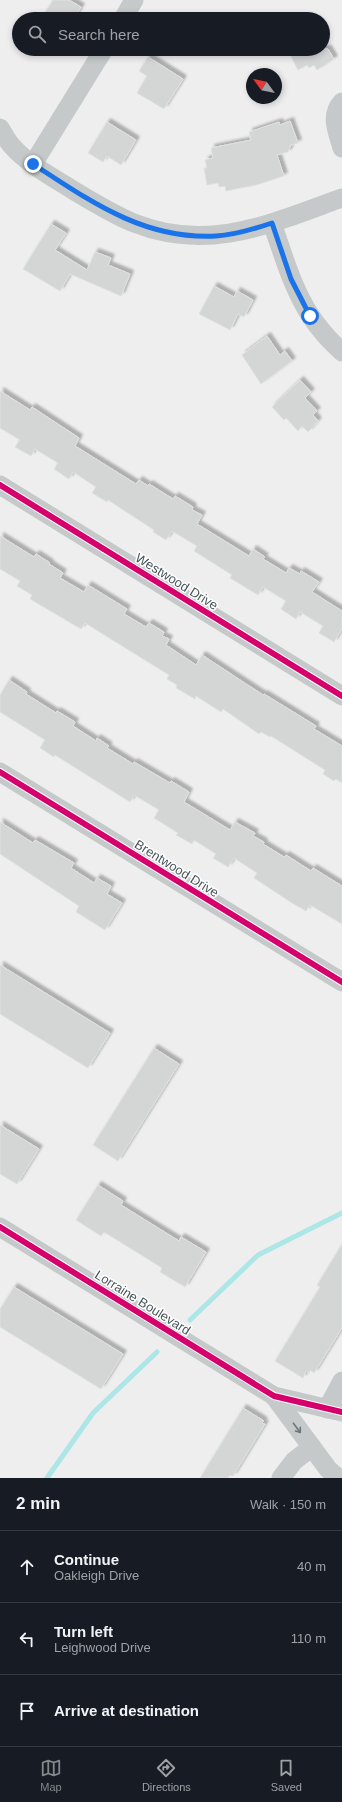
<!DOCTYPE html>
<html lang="en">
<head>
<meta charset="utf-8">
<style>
  :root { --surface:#171b24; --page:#20242c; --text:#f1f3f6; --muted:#9ea1a6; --line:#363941; --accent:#81898c }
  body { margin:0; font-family:Helvetica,sans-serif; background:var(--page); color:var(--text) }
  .compass { position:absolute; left:246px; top:68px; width:36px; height:36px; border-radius:50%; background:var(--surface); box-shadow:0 2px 6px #0003; rotate:303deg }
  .stop { position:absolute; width:12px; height:12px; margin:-9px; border:3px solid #1a73e8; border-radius:50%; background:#fff }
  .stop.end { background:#1a73e8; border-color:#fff; box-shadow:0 1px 4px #0008 }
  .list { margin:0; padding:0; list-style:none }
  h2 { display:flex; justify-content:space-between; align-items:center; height:52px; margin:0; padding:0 16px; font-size:17px }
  h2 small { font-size:13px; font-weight:400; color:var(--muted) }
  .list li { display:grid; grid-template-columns:26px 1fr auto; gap:12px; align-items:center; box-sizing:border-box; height:72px; padding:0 16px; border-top:1px solid var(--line) }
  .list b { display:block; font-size:15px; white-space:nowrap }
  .list p { margin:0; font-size:13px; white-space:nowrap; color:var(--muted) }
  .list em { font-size:13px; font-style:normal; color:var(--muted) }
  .icon { flex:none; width:22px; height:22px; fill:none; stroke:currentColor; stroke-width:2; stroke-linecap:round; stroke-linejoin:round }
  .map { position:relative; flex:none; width:342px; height:1478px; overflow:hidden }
  .search { position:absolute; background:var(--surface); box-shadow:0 2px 6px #0003; left:12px; right:12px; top:12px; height:44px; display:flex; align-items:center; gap:10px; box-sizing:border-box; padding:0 14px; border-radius:22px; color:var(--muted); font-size:15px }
  .sheet { height:268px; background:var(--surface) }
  nav { display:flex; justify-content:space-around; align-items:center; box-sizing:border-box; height:56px; border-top:1px solid var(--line); background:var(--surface); font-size:11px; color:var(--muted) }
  nav a { display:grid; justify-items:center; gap:2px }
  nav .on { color:var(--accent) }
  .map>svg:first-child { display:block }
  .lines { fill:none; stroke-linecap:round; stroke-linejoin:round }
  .stream { stroke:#ace6e6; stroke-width:5 }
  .building { fill:#d4d6d6; stroke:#dfe0e1; filter:url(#shadow) }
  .street { stroke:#c5c9c9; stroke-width:19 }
  .cycleway-casing { stroke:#fff; stroke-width:8 }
  .cycleway { stroke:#d6006c; stroke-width:6 }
  .oneway { stroke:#6d767a }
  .route { stroke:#1a73e8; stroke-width:5 }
  .labels { text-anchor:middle; stroke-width:3; stroke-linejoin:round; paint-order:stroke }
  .street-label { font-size:13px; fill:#475358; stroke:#fff }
</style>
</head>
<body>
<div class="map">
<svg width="342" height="1478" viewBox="0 0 342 1478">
  <defs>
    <filter id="shadow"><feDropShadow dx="3.5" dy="-3.5" stdDeviation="1" flood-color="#0004"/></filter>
  </defs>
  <rect width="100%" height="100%" fill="#eee"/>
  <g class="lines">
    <g class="stream">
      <polyline points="190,1320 258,1255 342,1213"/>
      <polyline points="47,1478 93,1413 157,1352"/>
    </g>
  </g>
  <g class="building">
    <polygon points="53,0 69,0 81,7 74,19 41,19"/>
    <polygon points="287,49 328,49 334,59 317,70 314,65 309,68 307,65 298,70"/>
    <polygon points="148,57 183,79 164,109 137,93 147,76 139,71"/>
    <polygon points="290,121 298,143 291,145 288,152 277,155 284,176 256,185 226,191 225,186 219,187 218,183 207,185 204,168 207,168 205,160 213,158 211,148 251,140 249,132 279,122 280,125"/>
    <polygon points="107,122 136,140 121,165 107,156 103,162 88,153"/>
    <polygon points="51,224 66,233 55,250 87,270 95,252 111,258 108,265 130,274 121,296 70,274 60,291 23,269"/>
    <polygon points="214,286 234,297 237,291 253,300 244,317 238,314 230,330 199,314"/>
    <polygon points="267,336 280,355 285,351 292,361 261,384 242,355"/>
    <polygon points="300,380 311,392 305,398 317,411 313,415 318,421 308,432 302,426 298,431 286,418 284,420 272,407"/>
    <polygon points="0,391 30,410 32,407 79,438 75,446 136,484 139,480 148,486 149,484 173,499 175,496 193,507 192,510 202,515 197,524 249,556 253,549 265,557 263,559 286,573 289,568 300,574 301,571 319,582 312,592 342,611 342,629 334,642 319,633 323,626 300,612 296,619 281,609 286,601 263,587 258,595 230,578 232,575 194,551 197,546 172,531 166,540 153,532 154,530 108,500 107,502 92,493 96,487 73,472 69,479 54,469 58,463 35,449 31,456 15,447 20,440 0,428"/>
    <polygon points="0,536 34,557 36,554 50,563 49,564 63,573 60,578 84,592 88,585 127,609 124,614 146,627 149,623 164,632 162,636 169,639 166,645 196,665 202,655 263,695 264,694 316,726 314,729 342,746 342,783 336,779 334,781 323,774 325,770 271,736 270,737 261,732 259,734 223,709 221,712 196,696 195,699 176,688 177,685 167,679 169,675 85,623 81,629 30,599 32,595 17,586 20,581 0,569"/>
    <polygon points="9,680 27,692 26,694 56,713 57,711 75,722 73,726 96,741 97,738 109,746 107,748 133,764 134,762 170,783 171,781 189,792 184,802 230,830 235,822 255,833 253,836 264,842 263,844 284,857 286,855 311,871 313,868 342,886 342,924 310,905 306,911 292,903 254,878 257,873 234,858 228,867 213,858 216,854 194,840 192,844 176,835 178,833 154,818 159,810 134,795 130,802 55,755 54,757 40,748 45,740 0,712 0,695"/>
    <polygon points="0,822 33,843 35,840 74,863 71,868 94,883 97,878 111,886 107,894 122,903 105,930 76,912 79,906 0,854"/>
    <polygon points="0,965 110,1033 88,1068 0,1014"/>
    <polygon points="154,1048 179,1064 118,1161 93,1145"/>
    <polygon points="0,1125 39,1149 17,1184 0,1174"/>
    <polygon points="98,1185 123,1201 121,1205 179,1241 181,1237 206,1252 185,1287 160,1272 162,1268 104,1232 101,1236 76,1220"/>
    <polygon points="342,1244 342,1328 314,1373 310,1370 309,1373 306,1371 303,1378 275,1361 320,1287 317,1285"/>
    <polygon points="14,1287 123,1354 101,1389 0,1327 0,1309"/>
    <polygon points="243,1408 264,1421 262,1423 265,1424 233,1476 230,1475 228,1478 200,1478"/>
  </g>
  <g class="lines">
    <g class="street">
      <polyline points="123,19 134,0"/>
      <path d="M342,102C329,116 338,133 342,148"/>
      <path d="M0,128C4,134 7,141 12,146C27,164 56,179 76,192C95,203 114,215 134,223C209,253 272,223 342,198"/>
      <polyline points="33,164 104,49"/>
      <path d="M272,223C283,254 292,287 310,315C319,329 330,341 342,352"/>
      <polyline points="0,485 342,696"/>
      <polyline points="0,772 342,982"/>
      <polyline points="0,1227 274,1396 342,1412"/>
      <polyline points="274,1396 328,1469 338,1478"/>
      <polyline points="327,1409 342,1381"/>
      <polyline points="281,1478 294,1461 312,1447"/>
    </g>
    <defs>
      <g id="cycleway">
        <polyline points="0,485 342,696"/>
        <polyline points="0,772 342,982"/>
        <polyline points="0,1227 274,1396 342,1412"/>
      </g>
    </defs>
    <use href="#cycleway" class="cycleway-casing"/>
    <use href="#cycleway" class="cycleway"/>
  </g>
  <defs><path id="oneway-shaft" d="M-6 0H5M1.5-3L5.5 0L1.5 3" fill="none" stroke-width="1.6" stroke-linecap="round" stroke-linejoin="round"/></defs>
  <use class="oneway" href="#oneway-shaft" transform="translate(297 1428) rotate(53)"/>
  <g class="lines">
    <path class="route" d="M33,164C90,201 144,240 216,236C235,235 254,229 272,223L291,279L310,316"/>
  </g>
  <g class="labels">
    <g class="street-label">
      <text transform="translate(177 581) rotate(32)" y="5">Westwood Drive</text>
      <text transform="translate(177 868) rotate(32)" y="5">Brentwood Drive</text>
      <text transform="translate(143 1302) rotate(32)" y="5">Lorraine Boulevard</text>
    </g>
  </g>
</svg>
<svg class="compass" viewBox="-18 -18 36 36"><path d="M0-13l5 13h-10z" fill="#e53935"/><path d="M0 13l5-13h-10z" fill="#9ea1a6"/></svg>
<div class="stop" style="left:310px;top:316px"></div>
<div class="stop end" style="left:33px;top:164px"></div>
<div class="search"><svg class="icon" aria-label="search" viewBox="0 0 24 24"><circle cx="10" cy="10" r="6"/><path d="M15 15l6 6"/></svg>Search here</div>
</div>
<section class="sheet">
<h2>2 min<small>Walk · 150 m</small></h2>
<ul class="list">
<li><svg class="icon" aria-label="ahead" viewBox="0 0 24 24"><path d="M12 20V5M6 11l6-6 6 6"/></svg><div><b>Continue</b><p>Oakleigh Drive</p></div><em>40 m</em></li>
<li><svg class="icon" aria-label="left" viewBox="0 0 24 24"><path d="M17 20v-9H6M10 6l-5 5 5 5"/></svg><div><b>Turn left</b><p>Leighwood Drive</p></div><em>110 m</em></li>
<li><svg class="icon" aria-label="arrive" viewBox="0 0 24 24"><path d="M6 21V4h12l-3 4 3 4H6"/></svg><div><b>Arrive at destination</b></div></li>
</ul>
</section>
<nav>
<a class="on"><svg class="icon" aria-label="map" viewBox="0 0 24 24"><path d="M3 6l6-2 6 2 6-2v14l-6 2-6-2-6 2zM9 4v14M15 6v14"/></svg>Map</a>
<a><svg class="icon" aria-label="directions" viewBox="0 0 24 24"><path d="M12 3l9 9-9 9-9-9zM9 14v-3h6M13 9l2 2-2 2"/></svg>Directions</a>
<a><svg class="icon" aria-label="saved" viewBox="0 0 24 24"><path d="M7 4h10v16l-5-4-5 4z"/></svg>Saved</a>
</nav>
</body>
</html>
